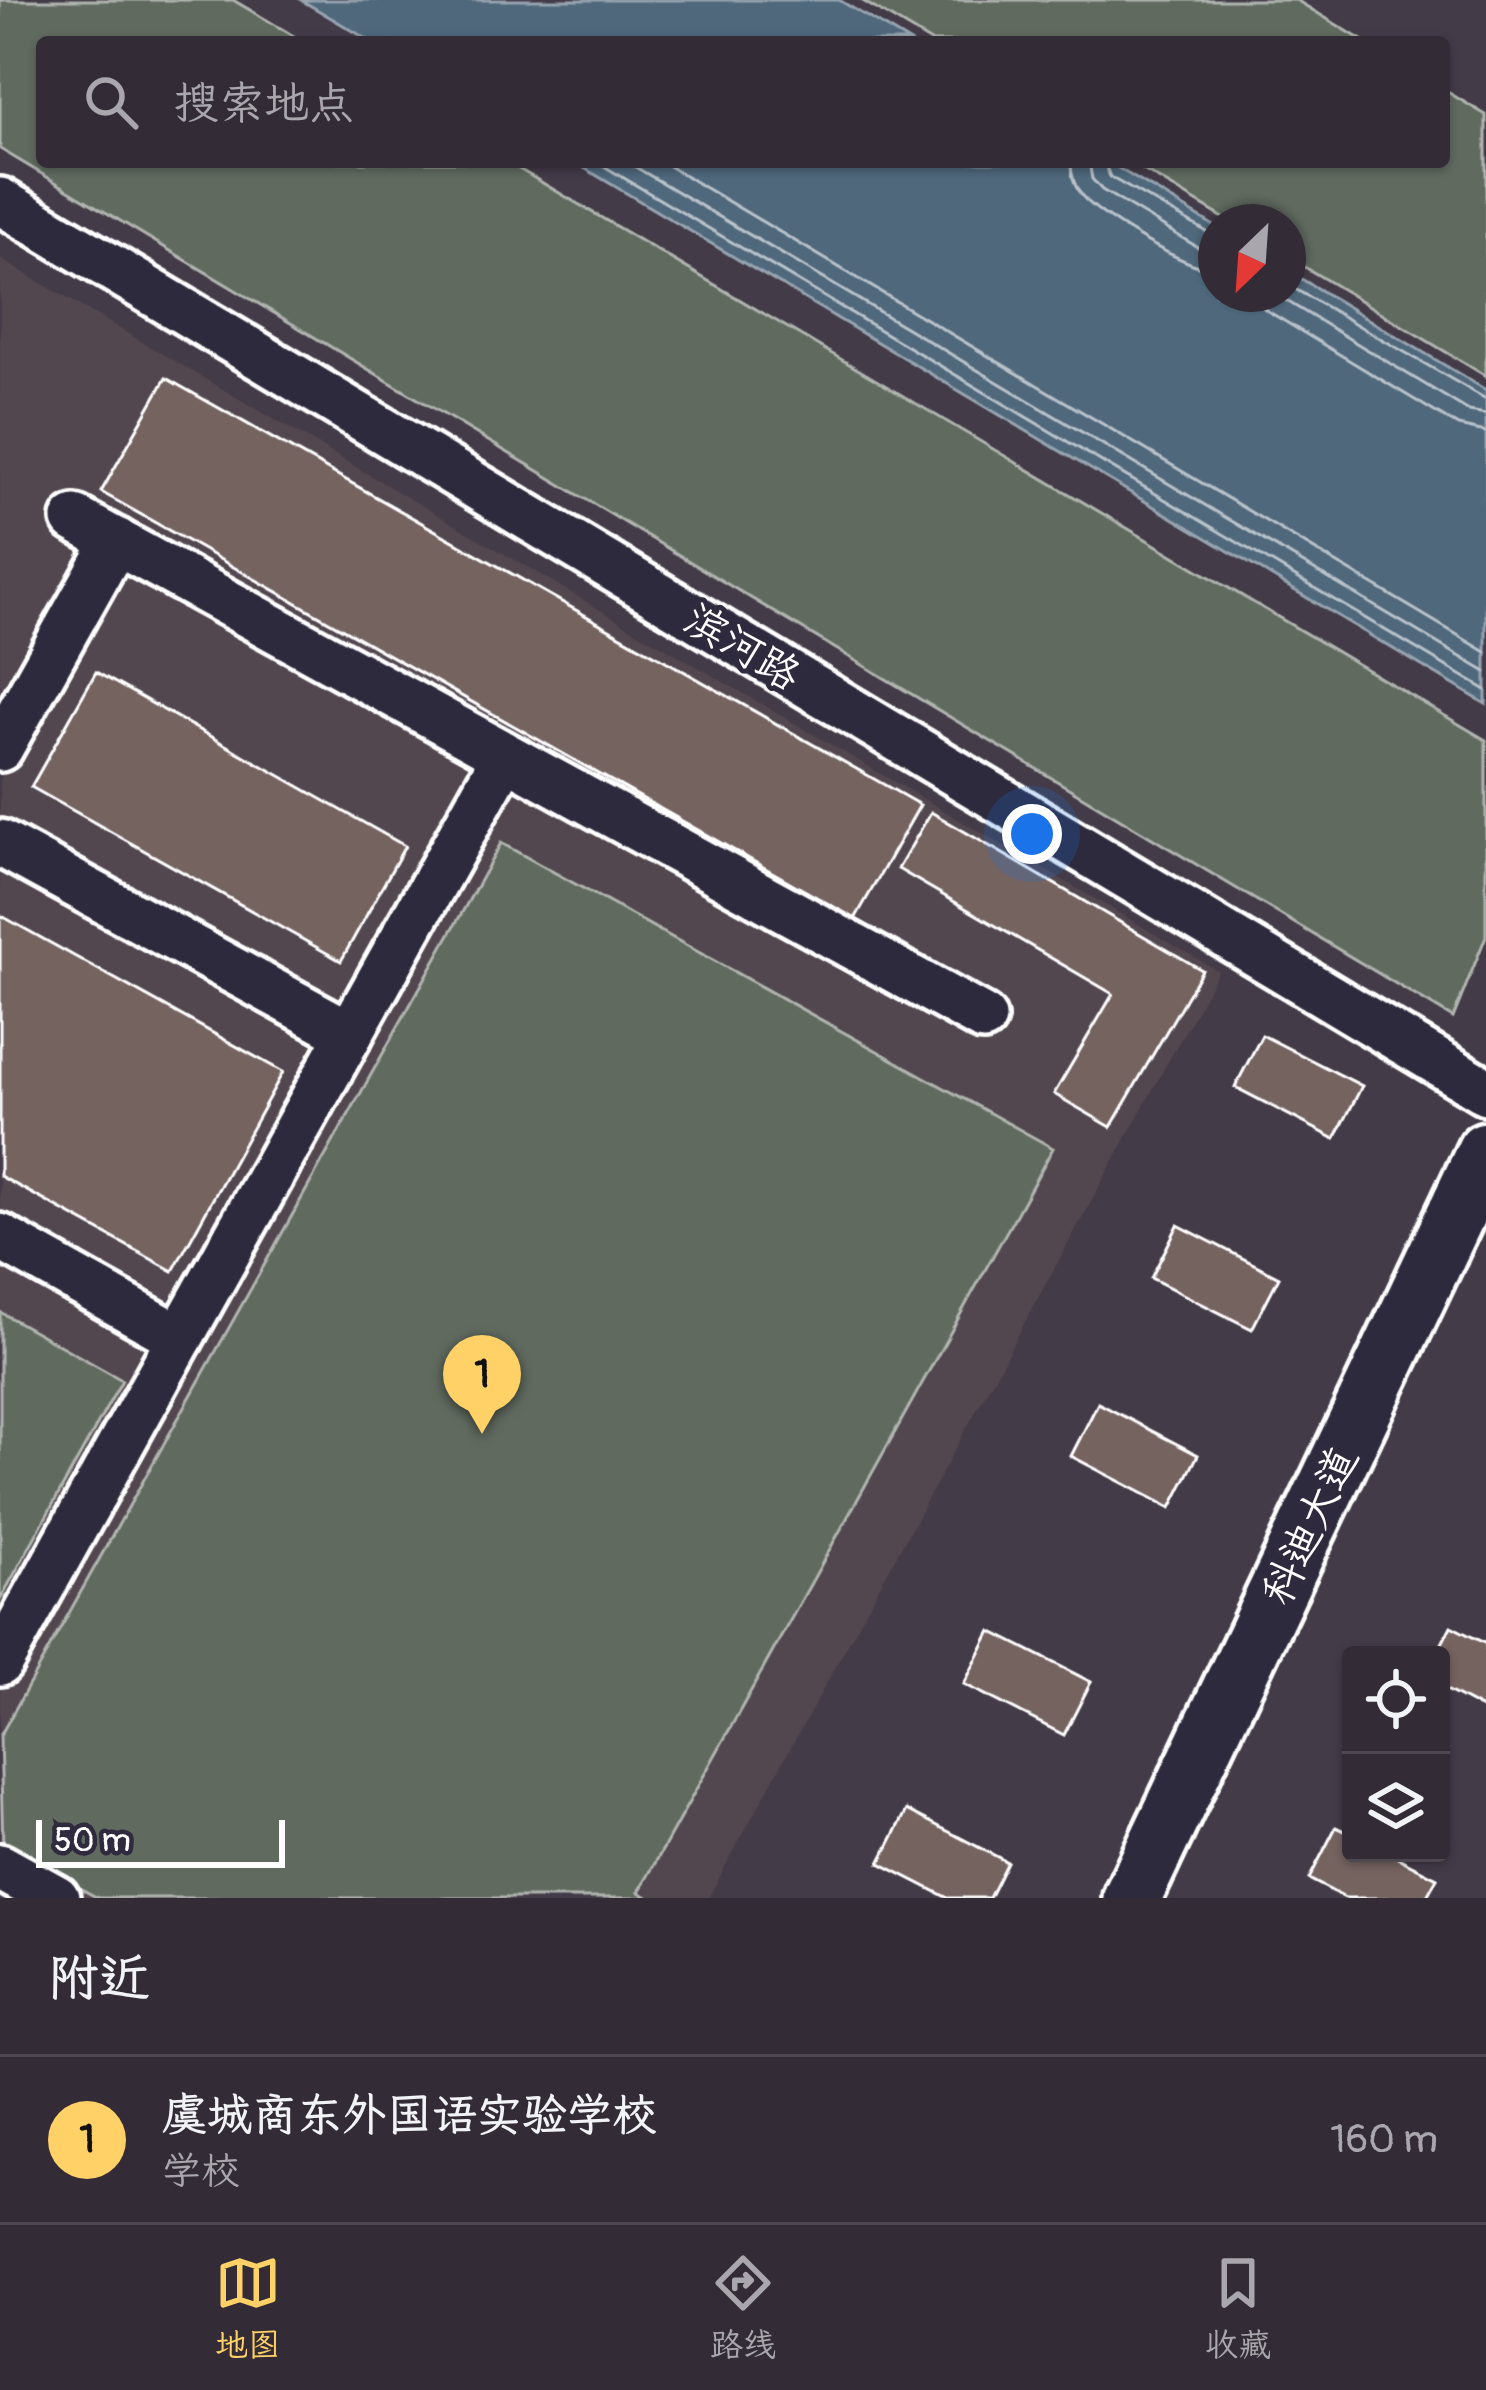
<!DOCTYPE html>
<html lang="zh">
<head>
<meta charset="utf-8">
<style>
  :root { --surface:#332c36; --page:#3e3842; --text:#f1f3f6; --muted:#a9a7ad; --line:#4e4851; --accent:#ffd166 }
  body { margin:0; font-family:Pangolin,"LXGW WenKai TC",sans-serif; background:var(--page); color:var(--text) }
  .controls { position:absolute; right:36px; bottom:36px; display:grid; overflow:hidden; border-radius:12px; box-shadow:0 3px 9px #0004 }
  .controls button { width:108px; height:108px; display:grid; place-items:center; padding:0; border:0; border-bottom:3px solid var(--line); background:var(--surface); color:var(--text); font:60px sans-serif }
  .compass { position:absolute; left:1198px; top:204px; width:108px; height:108px; border-radius:50%; background:var(--surface); box-shadow:0 3px 9px #0004; rotate:205deg }
  .scale { position:absolute; left:36px; bottom:30px; width:249px; box-sizing:border-box; padding-left:12px; border:6px solid #fff; border-top:0; font-size:33px; line-height:42px; white-space:nowrap; color:#fff; -webkit-text-stroke:9px #2f2a3d; paint-order:stroke }
  .you { position:absolute; left:1032px; top:834px; width:42px; height:42px; margin:-30px; border:9px solid #fff; border-radius:50%; background:#1a73e8; box-shadow:0 0 0 18px #1a73e833 }
  .badge { display:grid; place-items:center; width:78px; height:78px; border-radius:50%; background:var(--accent); color:#111; font-size:39px; font-weight:700 }
  .pin { position:absolute; translate:-50% -99px; filter:drop-shadow(0 3px 6px #0008) }
  .pin::after { content:''; position:absolute; top:63px; width:42px; height:36px; background:inherit; clip-path:polygon(0 0,100% 0,50% 100%) }
  .list { margin:0; padding:0; list-style:none }
  h2 { display:flex; justify-content:space-between; align-items:center; height:156px; margin:0; padding:0 48px; font-size:51px }
  h2 small { font-size:39px; font-weight:400; color:var(--muted) }
  .list li { display:grid; grid-template-columns:78px 1fr auto; gap:36px; align-items:center; box-sizing:border-box; height:168px; padding:0 48px; border-top:3px solid var(--line) }
  .list b { display:block; font-size:45px; white-space:nowrap }
  .list p { margin:0; font-size:39px; white-space:nowrap; color:var(--muted) }
  .list em { font-size:39px; font-style:normal; color:var(--muted) }
  .icon { flex:none; width:66px; height:66px; fill:none; stroke:currentColor; stroke-width:2; stroke-linecap:round; stroke-linejoin:round }
  .map { position:relative; flex:none; width:1486px; height:1898px; overflow:hidden }
  .search { position:absolute; background:var(--surface); box-shadow:0 3px 9px #0004; left:36px; right:36px; top:36px; height:132px; display:flex; align-items:center; gap:30px; box-sizing:border-box; padding:0 42px; border-radius:12px; color:var(--muted); font-size:45px }
  .sheet { height:324px; background:var(--surface) }
  nav { display:flex; justify-content:space-around; align-items:center; box-sizing:border-box; height:168px; border-top:3px solid var(--line); background:var(--surface); font-size:33px; color:var(--muted) }
  nav a { display:grid; justify-items:center; gap:6px }
  nav .on { color:var(--accent) }
  .map>svg:first-child { display:block }
  .built { fill:#524750 }
  .green { fill:#616b5f; stroke:#b0b5af; stroke-width:3 }
  .water { fill:#50677b; stroke:#96a4b0; stroke-width:3 }
  .lines { fill:none; stroke-linecap:round; stroke-linejoin:round }
  .shore { stroke:#b9c2ca; stroke-width:3 }
  .building { fill:#746461; stroke:#fff; stroke-width:3 }
  .minor-casing { stroke:#fff; stroke-width:54 }
  .major-casing { stroke:#fff; stroke-width:66 }
  .minor { stroke:#2f2a3d; stroke-width:45 }
  .major { stroke:#2f2a3d; stroke-width:57 }
  .labels { text-anchor:middle; stroke-width:10; stroke-linejoin:round; paint-order:stroke }
  .street-label { font-size:42px; fill:#fff; stroke:#2f2a3d }
</style>
</head>
<body>
<div class="map">
<svg width="1486" height="1898" viewBox="0 0 1486 1898">
  <rect width="100%" height="100%" fill="#443b48"/>
  <filter id="ink" filterUnits="userSpaceOnUse"><feTurbulence type="fractalNoise" baseFrequency=".00833" numOctaves="2"/><feDisplacementMap in="SourceGraphic" scale="24" xChannelSelector="R" yChannelSelector="G"/><feConvolveMatrix kernelMatrix="1 2 1 2 8 2 1 2 1" color-interpolation-filters="sRGB"/></filter>
  <g filter="url(#ink)">
    <polygon class="built" points="0,259 1218,971 708,1898 0,1898"/>
    <g class="green">
      <polygon points="0,0 233,0 304,42 42,42 42,162 507,162 1486,740 1486,936 1453,1018 0,149"/>
      <polygon points="861,0 1296,0 1365,42 931,42"/>
      <polygon points="1444,90 1486,115 1486,376 1288,257 1288,222 1230,222 1130,162 1444,162"/>
      <polygon points="501,843 1053,1148 639,1892 649,1898 98,1898 3,1847 0,1736"/>
      <polygon points="0,1312 122,1380 0,1600"/>
    </g>
    <g class="water">
      <polygon points="301,0 839,0 909,42 372,42"/>
      <polygon points="574,162 1108,162 1216,227 1216,294 1288,294 1288,271 1486,390 1486,704"/>
    </g>
    <g class="lines">
      <g class="shore">
        <polyline points="597,162 1486,690"/>
        <polyline points="627,162 1486,672"/>
        <polyline points="662,162 1486,652"/>
        <path d="M1071,162C1071,175 1074,187 1083,197C1103,219 1188,269 1216,270"/>
        <polyline points="1089,162 1092,179 1102,190 1199,248 1216,252"/>
        <polyline points="1104,162 1110,177 1216,237"/>
        <polyline points="1288,285 1486,399"/>
        <polyline points="1250,294 1266,310 1458,426 1486,432"/>
        <polyline points="1275,294 1469,411 1486,414"/>
      </g>
    </g>
    <g class="building">
      <polygon points="166,378 920,805 855,919 101,492"/>
      <polygon points="96,672 405,846 341,961 31,787"/>
      <polygon points="931,812 1202,970 1111,1127 1054,1094 1113,994 898,869"/>
      <polygon points="0,915 283,1072 173,1271 0,1176"/>
      <polygon points="1262,1035 1362,1086 1335,1139 1235,1087"/>
      <polygon points="1178,1225 1279,1277 1252,1329 1151,1278"/>
      <polygon points="1098,1403 1198,1455 1171,1508 1071,1456"/>
      <polygon points="1451,1626 1486,1644 1486,1711 1441,1687 1441,1655 1436,1655"/>
      <polygon points="991,1631 1091,1682 1064,1735 964,1684"/>
      <polygon points="907,1810 1007,1862 989,1898 948,1898 880,1863"/>
      <polygon points="1336,1827 1351,1834 1351,1853 1388,1853 1437,1878 1426,1898 1345,1898 1309,1879"/>
    </g>
    <g class="lines">
      <defs>
        <g id="minor">
          <polyline points="0,201 1486,1091"/>
          <polyline points="75,519 983,1018"/>
          <polyline points="0,748 116,541"/>
          <polyline points="0,843 350,1034"/>
          <polyline points="0,1237 180,1338 0,1662"/>
          <polyline points="180,1338 505,756"/>
          <polyline points="0,1867 56,1898"/>
        </g>
        <polyline id="major" points="1132,1898 1486,1151"/>
      </defs>
      <use href="#minor" class="minor-casing"/>
      <use href="#major" class="major-casing"/>
      <use href="#minor" class="minor"/>
      <use href="#major" class="major"/>
    </g>
  </g>
  <g class="labels">
    <g class="street-label">
      <text transform="translate(743 646) rotate(31)" y="15">滨河路</text>
      <text transform="translate(1309 1525) rotate(-65)" y="15">科迪大道</text>
    </g>
  </g>
</svg>
<div class="controls">
<button><svg class="icon" aria-label="locate" viewBox="0 0 24 24"><circle cx="12" cy="12" r="6"/><path d="M12 2v4M12 18v4M2 12h4M18 12h4"/></svg></button>
<button><svg class="icon" aria-label="layers" viewBox="0 0 24 24"><path d="M12 4l9 5-9 5-9-5zM3 14l9 5 9-5"/></svg></button>
</div>
<svg class="compass" viewBox="-18 -18 36 36"><path d="M0-13l5 13h-10z" fill="#e53935"/><path d="M0 13l5-13h-10z" fill="#a9a7ad"/></svg>
<div class="scale">50 m</div>
<div class="you"></div>
<div class="pin badge" style="left:482px;top:1434px">1</div>
<div class="search"><svg class="icon" aria-label="search" viewBox="0 0 24 24"><circle cx="10" cy="10" r="6"/><path d="M15 15l6 6"/></svg>搜索地点</div>
</div>
<section class="sheet">
<h2>附近<small></small></h2>
<ul class="list">
<li><span class="badge">1</span><div><b>虞城商东外国语实验学校</b><p>学校</p></div><em>160 m</em></li>
</ul>
</section>
<nav>
<a class="on"><svg class="icon" aria-label="map" viewBox="0 0 24 24"><path d="M3 6l6-2 6 2 6-2v14l-6 2-6-2-6 2zM9 4v14M15 6v14"/></svg>地图</a>
<a><svg class="icon" aria-label="directions" viewBox="0 0 24 24"><path d="M12 3l9 9-9 9-9-9zM9 14v-3h6M13 9l2 2-2 2"/></svg>路线</a>
<a><svg class="icon" aria-label="saved" viewBox="0 0 24 24"><path d="M7 4h10v16l-5-4-5 4z"/></svg>收藏</a>
</nav>
</body>
</html>
